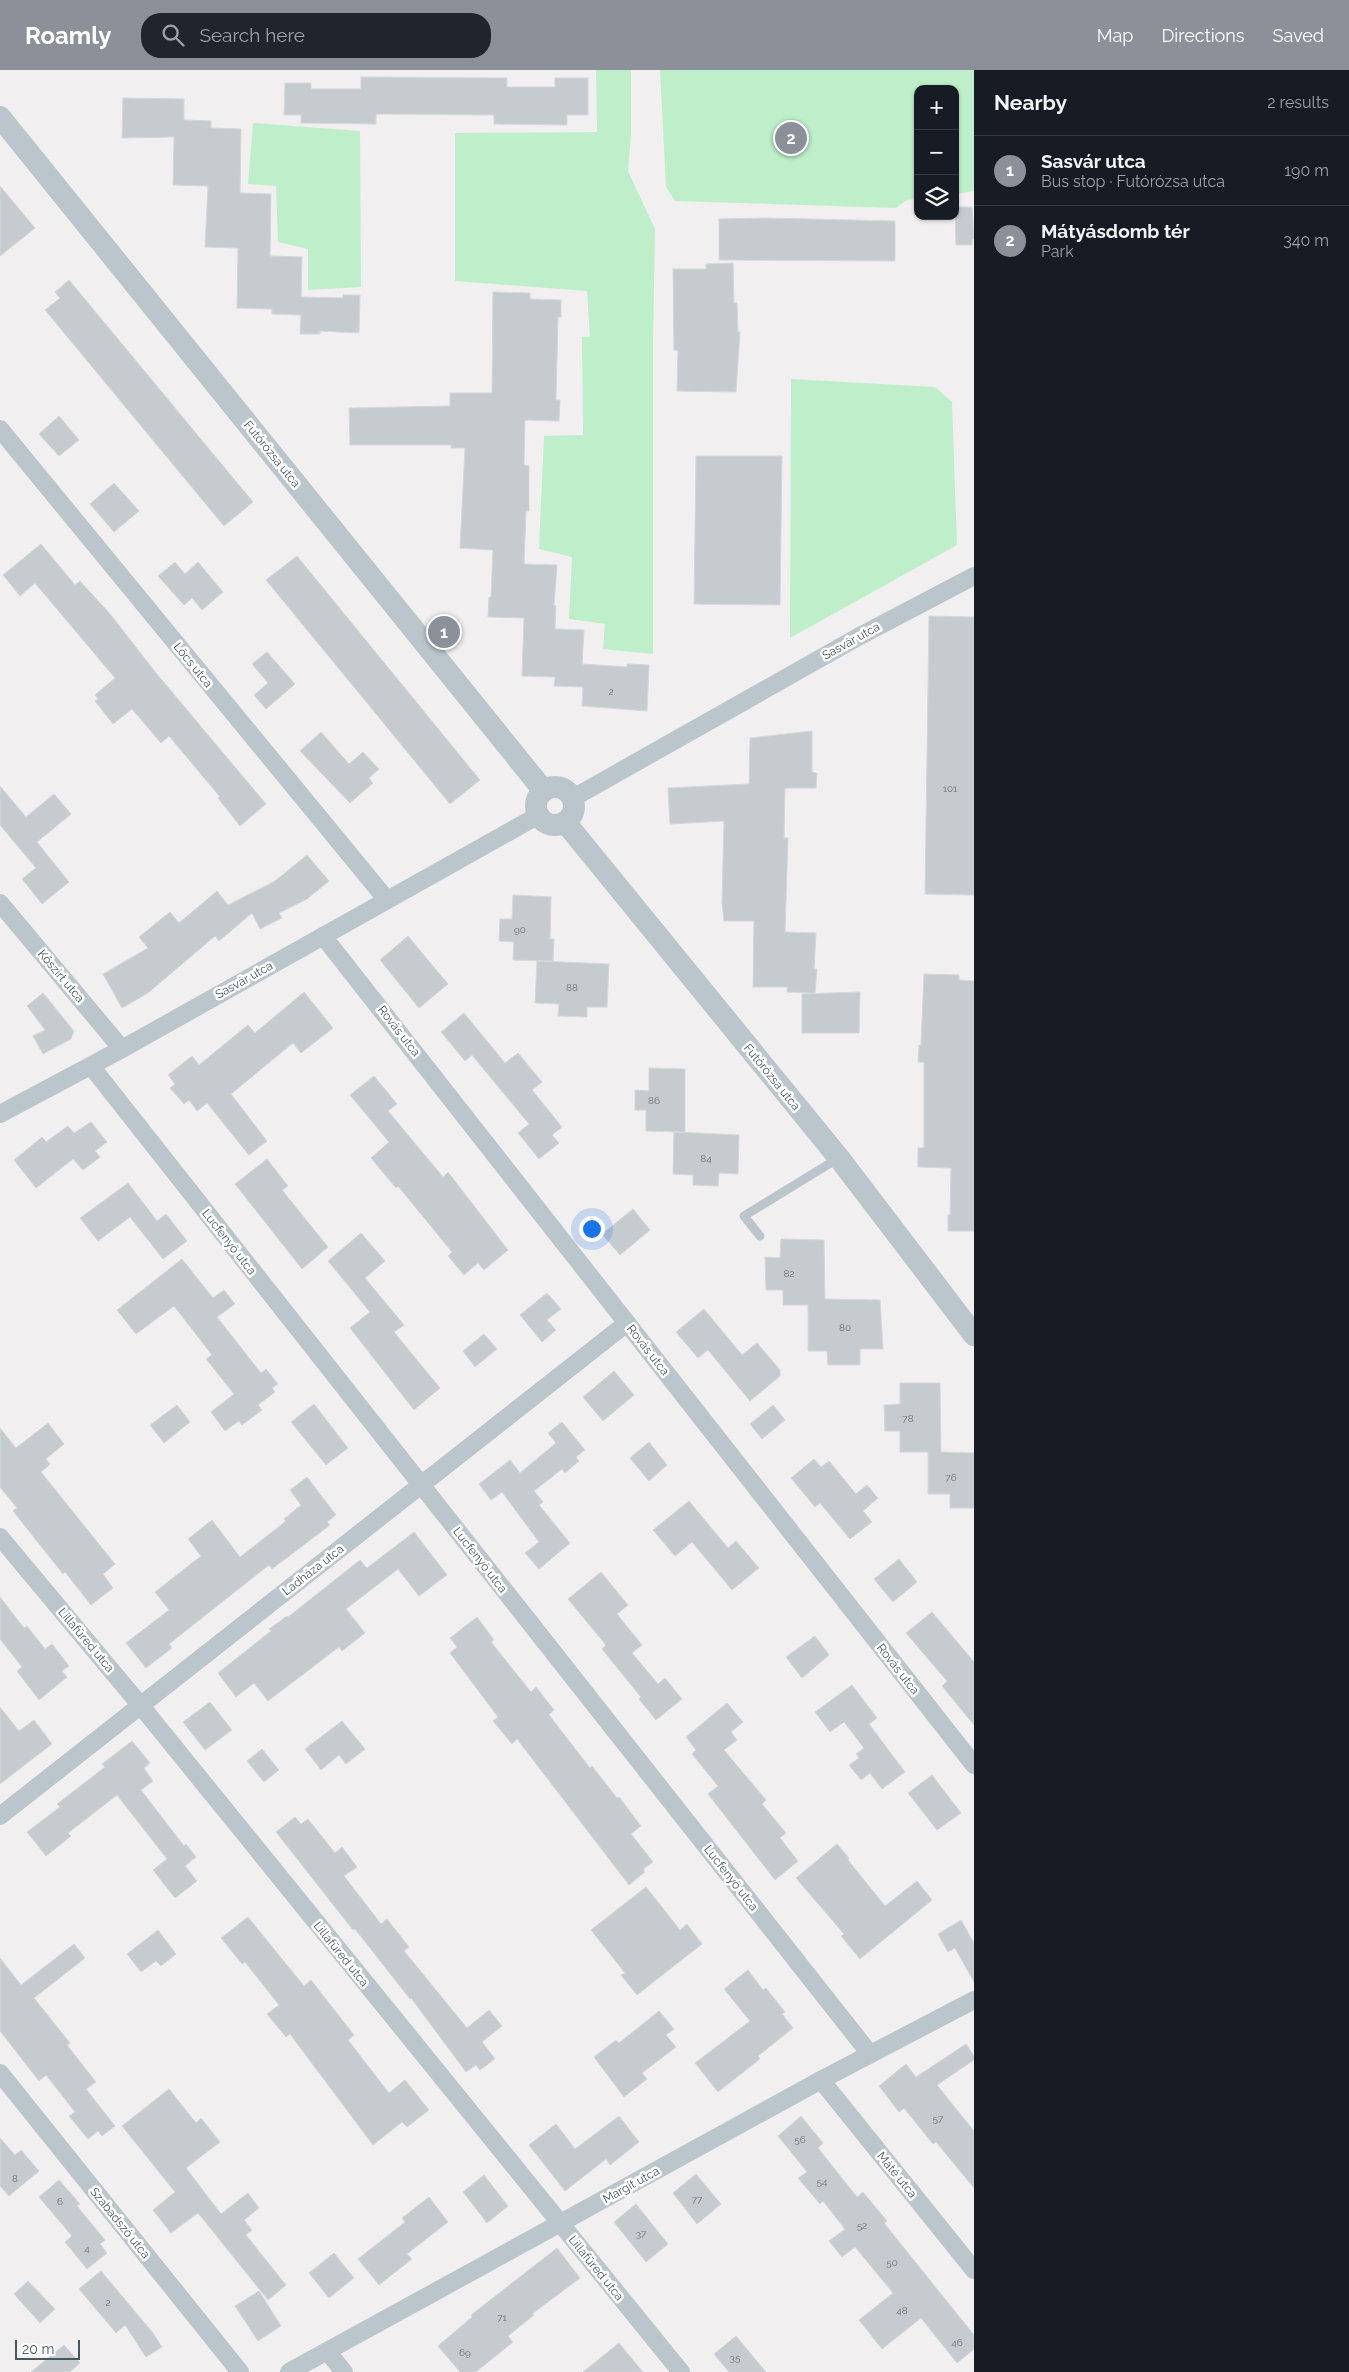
<!DOCTYPE html>
<html lang="en">
<head>
<meta charset="utf-8">
<style>
  :root { --surface:#171b24; --page:#20242c; --text:#f1f3f6; --muted:#9ea1a6; --line:#363941; --accent:#8c9099 }
  body { margin:0; font-family:Raleway,sans-serif; background:var(--page); color:var(--text) }
  .controls { position:absolute; right:15px; top:15px; display:grid; overflow:hidden; border-radius:10px; box-shadow:0 1px 4px #0004 }
  .controls button { width:45px; height:45px; display:grid; place-items:center; padding:0; border:0; border-bottom:1px solid var(--line); background:var(--surface); color:var(--text); font:25px sans-serif }
  .scale { position:absolute; left:15px; bottom:12px; width:65px; box-sizing:border-box; padding-left:5px; border:2px solid #48565d; border-top:0; font-size:14px; line-height:18px; white-space:nowrap; color:#48565d; -webkit-text-stroke:4px #fff; paint-order:stroke }
  .you { position:absolute; left:591px; top:1158px; width:18px; height:18px; margin:-12px; border:4px solid #fff; border-radius:50%; background:#1a73e8; box-shadow:0 0 0 8px #1a73e833 }
  .badge { display:grid; place-items:center; width:32px; height:32px; border-radius:50%; background:var(--accent); color:#fff; font-size:16px; font-weight:700 }
  .pin { position:absolute; translate:-50% -50%; border:2px solid #fff; box-shadow:0 1px 5px #0006 }
  .list { margin:0; padding:0; list-style:none }
  h2 { display:flex; justify-content:space-between; align-items:center; height:65px; margin:0; padding:0 20px; font-size:21px }
  h2 small { font-size:16px; font-weight:400; color:var(--muted) }
  .list li { display:grid; grid-template-columns:32px 1fr auto; gap:15px; align-items:center; box-sizing:border-box; height:70px; padding:0 20px; border-top:1px solid var(--line) }
  .list b { display:block; font-size:19px; white-space:nowrap }
  .list p { margin:0; font-size:16px; white-space:nowrap; color:var(--muted) }
  .list em { font-size:16px; font-style:normal; color:var(--muted) }
  .icon { flex:none; width:28px; height:28px; fill:none; stroke:currentColor; stroke-width:2; stroke-linecap:round; stroke-linejoin:round }
  .map { position:relative; flex:none; width:974px; height:2302px; overflow:hidden }
  header { display:flex; align-items:center; gap:30px; box-sizing:border-box; height:70px; padding:0 25px; background:var(--accent); color:#fff }
  header strong { font-size:24px }
  nav { display:flex; gap:28px; margin-inline-start:auto; font-size:18px }
  .search { width:350px; height:45px; background:var(--page); display:flex; align-items:center; gap:12px; box-sizing:border-box; padding:0 18px; border-radius:20px; color:var(--muted); font-size:19px }
  main { display:flex }
  aside { flex:1; background:var(--surface) }
  .map>svg:first-child { display:block }
  .green { fill:#bfefca }
  .building { fill:#c6cbcf; stroke:#d4d7db }
  .lines { fill:none; stroke-linecap:round; stroke-linejoin:round }
  .service { stroke:#bbc6cc; stroke-width:9 }
  .minor { stroke:#bbc6cc; stroke-width:18 }
  .tertiary { stroke:#bbc6cc; stroke-width:22 }
  .labels { text-anchor:middle; stroke-width:5; stroke-linejoin:round; paint-order:stroke }
  .number-label { font-size:10px; fill:#68737a }
  .street-label { font-size:12px; fill:#48565d; stroke:#fff }
</style>
</head>
<body>
<header>
<strong>Roamly</strong>
<div class="search"><svg class="icon" aria-label="search" viewBox="0 0 24 24"><circle cx="10" cy="10" r="6"/><path d="M15 15l6 6"/></svg>Search here</div>
<nav><a>Map</a><a>Directions</a><a>Saved</a></nav>
</header>
<main>
<div class="map">
<svg width="974" height="2302" viewBox="0 0 974 2302">
  <rect width="100%" height="100%" fill="#f2eff0"/>
  <g class="green">
    <polygon points="596,0 631,0 631,65 628,101 655,159 653,275 653,584 603,579 605,554 569,549 572,487 539,479 544,366 583,365 582,267 590,267 587,221 455,211 455,63 597,62"/>
    <polygon points="660,0 974,0 974,121 955,124 955,19 918,19 918,129 907,130 896,138 675,131 666,117"/>
    <polygon points="253,53 360,61 361,217 308,220 308,179 278,172 276,116 248,114"/>
    <polygon points="791,309 935,317 952,332 957,475 790,568"/>
  </g>
  <g class="building">
    <polygon points="361,7 507,8 507,17 555,17 555,8 588,8 588,45 567,45 567,55 494,54 494,45 376,44 376,54 301,53 301,45 284,45 285,13 311,13 311,19 361,19"/>
    <polygon points="123,28 184,29 184,50 211,51 211,58 241,59 240,123 271,124 270,186 302,187 301,227 343,228 343,225 360,225 359,263 320,261 320,264 300,264 301,245 272,244 272,239 237,238 238,178 205,177 208,116 173,115 174,67 122,68"/>
    <polygon points="0,116 35,158 0,186"/>
    <polygon points="955,137 972,137 974,169 972,169 972,175 956,175"/>
    <polygon points="765,148 895,151 895,191 719,190 719,149"/>
    <polygon points="733,193 734,233 737,233 738,262 740,262 736,322 677,321 678,280 674,280 673,199 706,199 706,194"/>
    <polygon points="69,210 253,432 224,456 45,240 60,228 55,222"/>
    <polygon points="493,222 530,223 530,229 561,230 561,247 558,247 556,330 560,330 559,351 525,350 524,395 529,396 529,441 526,441 524,494 557,495 554,535 556,536 555,559 584,560 582,594 627,597 627,594 649,595 647,641 582,636 583,617 554,616 555,607 522,606 524,548 488,547 489,527 491,527 493,480 460,478 465,378 451,378 451,375 350,375 349,338 450,336 450,323 492,323"/>
    <polygon points="59,346 79,370 59,386 39,364"/>
    <polygon points="696,386 782,386 780,535 694,534"/>
    <polygon points="114,413 139,441 114,462 90,434"/>
    <polygon points="41,474 75,515 80,511 111,545 156,603 266,734 240,756 218,728 220,727 169,666 161,673 132,639 113,654 95,631 98,629 95,625 115,608 35,513 20,526 3,505"/>
    <polygon points="297,486 480,710 450,734 266,510"/>
    <polygon points="175,492 185,504 198,492 223,522 202,540 192,528 184,535 158,506"/>
    <polygon points="929,546 974,547 974,825 925,824"/>
    <polygon points="267,582 295,614 266,639 254,625 268,613 252,594"/>
    <polygon points="812,661 812,702 817,703 816,718 785,718 784,768 788,768 785,862 816,863 814,899 817,899 815,923 787,922 787,917 753,917 754,851 724,851 722,833 724,751 670,754 668,718 749,714 750,668"/>
    <polygon points="321,662 349,694 363,682 379,699 369,708 373,713 350,733 300,681"/>
    <polygon points="0,716 26,747 54,724 71,744 37,772 69,812 42,834 22,809 36,798 0,755"/>
    <polygon points="307,785 329,811 307,829 279,843 282,848 260,859 252,843 219,871 215,866 148,923 122,938 103,904 148,878 139,867 170,842 179,853 217,821 228,835 275,811"/>
    <polygon points="513,825 551,827 550,869 554,869 553,891 513,890 514,872 499,871 500,849 512,849"/>
    <polygon points="408,866 448,914 419,938 380,890"/>
    <polygon points="537,891 609,894 607,937 587,937 587,947 558,946 559,934 535,933"/>
    <polygon points="924,904 959,905 959,910 974,911 974,1161 948,1161 948,1145 950,1145 951,1098 918,1097 918,1078 924,1078 924,992 918,992 919,975 921,975"/>
    <polygon points="304,922 333,958 301,983 293,973 231,1024 267,1071 249,1085 207,1033 197,1041 189,1030 184,1034 170,1018 175,1014 168,1005 192,986 199,995 248,955 255,963"/>
    <polygon points="860,922 859,963 802,963 802,924"/>
    <polygon points="43,923 74,961 71,969 43,984 33,966 45,960 27,936"/>
    <polygon points="464,943 505,993 518,983 542,1012 532,1020 562,1057 552,1065 559,1073 539,1089 518,1063 529,1054 472,985 465,991 441,962"/>
    <polygon points="649,998 685,999 685,1062 646,1061 646,1040 635,1040 635,1020 649,1021"/>
    <polygon points="374,1006 397,1034 388,1041 443,1107 448,1102 508,1180 484,1200 478,1193 464,1205 448,1186 452,1182 398,1116 396,1118 371,1088 389,1072 350,1025"/>
    <polygon points="91,1052 107,1072 95,1081 100,1087 83,1100 73,1089 36,1118 14,1090 42,1067 46,1072 68,1056 74,1063"/>
    <polygon points="674,1062 739,1065 738,1104 719,1103 718,1116 693,1115 693,1105 673,1104"/>
    <polygon points="267,1089 288,1116 282,1120 328,1177 302,1199 235,1114"/>
    <polygon points="128,1113 157,1151 166,1144 187,1171 163,1189 130,1147 98,1171 80,1148"/>
    <polygon points="633,1139 650,1160 620,1185 602,1164"/>
    <polygon points="361,1163 385,1191 365,1208 404,1255 394,1262 440,1318 414,1340 350,1258 370,1242 328,1191"/>
    <polygon points="781,1169 824,1170 825,1229 880,1230 883,1279 860,1279 860,1295 828,1295 827,1281 808,1281 808,1235 783,1235 783,1220 766,1220 765,1187 780,1188"/>
    <polygon points="182,1189 213,1228 224,1220 235,1234 217,1247 261,1303 266,1299 278,1314 272,1318 275,1322 258,1335 262,1340 242,1355 239,1351 225,1361 211,1342 234,1324 206,1289 212,1285 174,1236 136,1264 117,1240"/>
    <polygon points="547,1223 561,1239 547,1250 556,1260 542,1272 520,1245"/>
    <polygon points="704,1239 742,1285 757,1273 780,1300 780,1306 750,1331 708,1280 698,1288 676,1262"/>
    <polygon points="484,1264 497,1279 475,1297 463,1281"/>
    <polygon points="614,1301 634,1325 603,1351 583,1327"/>
    <polygon points="900,1313 940,1313 941,1382 974,1383 974,1438 950,1438 950,1424 928,1424 928,1382 900,1382 900,1361 885,1361 884,1335 900,1334"/>
    <polygon points="314,1334 348,1378 326,1395 291,1352"/>
    <polygon points="177,1335 190,1352 164,1373 150,1355"/>
    <polygon points="773,1335 785,1350 762,1369 750,1354"/>
    <polygon points="562,1352 585,1380 576,1387 579,1391 565,1403 562,1399 534,1421 543,1432 539,1435 570,1473 539,1499 525,1483 539,1472 502,1422 491,1430 479,1414 510,1390 520,1403 556,1373 548,1363"/>
    <polygon points="48,1353 64,1374 46,1389 50,1394 41,1402 115,1494 103,1504 113,1518 91,1535 65,1502 63,1504 13,1441 17,1438 0,1417 0,1358 16,1378"/>
    <polygon points="649,1372 667,1395 649,1411 630,1388"/>
    <polygon points="814,1389 821,1397 829,1391 856,1424 867,1415 878,1428 863,1441 872,1452 850,1469 820,1433 815,1437 791,1408"/>
    <polygon points="307,1407 336,1445 327,1452 330,1455 272,1499 269,1495 169,1574 172,1578 146,1598 126,1573 169,1540 155,1522 201,1486 188,1469 212,1450 240,1487 286,1451 284,1449 301,1435 290,1420"/>
    <polygon points="689,1431 728,1478 736,1471 759,1498 732,1520 692,1472 675,1486 653,1460"/>
    <polygon points="414,1462 447,1505 419,1526 398,1499 346,1539 365,1563 342,1581 339,1577 268,1631 254,1613 236,1627 218,1603 271,1561 269,1559 287,1546 288,1547 360,1490 367,1498"/>
    <polygon points="899,1489 917,1512 893,1532 874,1509"/>
    <polygon points="601,1502 628,1535 617,1544 642,1575 632,1583 658,1614 665,1608 682,1629 656,1650 639,1629 641,1627 602,1579 606,1575 568,1529"/>
    <polygon points="0,1527 24,1558 27,1556 45,1579 52,1574 69,1596 62,1601 67,1607 39,1630 17,1601 22,1597 0,1569"/>
    <polygon points="932,1542 974,1592 974,1655 942,1616 947,1611 906,1563"/>
    <polygon points="477,1547 494,1570 491,1572 531,1622 536,1617 554,1640 549,1645 590,1698 592,1696 617,1728 619,1727 641,1756 631,1764 653,1792 643,1799 645,1802 629,1815 517,1669 512,1674 493,1651 498,1647 450,1583 457,1577 450,1568"/>
    <polygon points="815,1566 829,1585 802,1608 786,1587"/>
    <polygon points="852,1615 877,1648 869,1654 905,1702 882,1719 870,1703 861,1710 849,1695 859,1688 856,1684 864,1678 844,1652 830,1662 815,1642"/>
    <polygon points="210,1632 232,1660 205,1680 183,1652"/>
    <polygon points="727,1633 743,1652 731,1662 737,1670 724,1680 766,1730 762,1734 786,1763 780,1768 798,1791 775,1810 708,1724 718,1716 692,1684 696,1680 686,1667"/>
    <polygon points="0,1637 19,1661 34,1650 52,1674 0,1714"/>
    <polygon points="342,1651 365,1679 346,1694 339,1685 321,1700 305,1679"/>
    <polygon points="132,1671 150,1693 144,1698 153,1711 141,1720 184,1776 186,1774 196,1787 185,1796 197,1811 175,1828 153,1800 167,1789 117,1725 68,1763 71,1766 46,1786 27,1762 60,1737 57,1734 105,1697 102,1694"/>
    <polygon points="262,1679 279,1700 264,1712 247,1691"/>
    <polygon points="932,1705 961,1743 937,1760 908,1723"/>
    <polygon points="295,1747 301,1754 308,1749 335,1783 342,1777 357,1797 344,1806 381,1854 387,1849 409,1877 404,1881 467,1958 489,1940 502,1956 482,1972 495,1989 480,2000 476,1995 466,2002 411,1928 410,1929 355,1859 353,1860 276,1762"/>
    <polygon points="837,1774 849,1788 848,1790 885,1836 917,1811 932,1830 860,1889 841,1866 844,1864 796,1808"/>
    <polygon points="646,1817 680,1860 687,1854 702,1874 637,1925 621,1905 625,1903 591,1860"/>
    <polygon points="248,1847 304,1916 311,1910 354,1965 348,1970 389,2023 405,2010 429,2040 407,2057 402,2052 373,2075 290,1964 286,1967 267,1944 279,1935 245,1892 242,1894 221,1868"/>
    <polygon points="961,1850 974,1873 974,1912 955,1878 948,1882 938,1864"/>
    <polygon points="158,1860 176,1884 161,1896 156,1891 141,1902 127,1884"/>
    <polygon points="74,1874 85,1888 34,1928 70,1973 67,1975 96,2012 86,2019 115,2056 102,2066 98,2061 88,2069 69,2046 75,2042 46,2005 39,2011 0,1961 0,1888 21,1915"/>
    <polygon points="748,1900 763,1920 766,1918 785,1942 782,1944 793,1958 758,1986 760,1989 718,2022 695,1993 750,1951 724,1919"/>
    <polygon points="659,1941 674,1959 666,1965 676,1977 642,2003 647,2009 624,2027 594,1987 616,1970 619,1973"/>
    <polygon points="966,1974 974,1986 974,1990 937,2015 974,2061 974,2118 936,2072 933,2074 904,2038 899,2042 879,2016 906,1994 916,2007"/>
    <polygon points="169,2019 196,2053 201,2048 220,2072 186,2098 221,2144 248,2123 259,2138 244,2150 252,2160 246,2165 286,2215 268,2230 198,2143 171,2163 153,2140 175,2122 122,2056"/>
    <polygon points="619,2046 639,2072 610,2095 606,2089 565,2121 529,2075 556,2054 575,2079"/>
    <polygon points="801,2046 823,2073 818,2078 857,2127 863,2122 887,2151 884,2153 974,2265 974,2279 957,2293 921,2248 882,2279 859,2250 893,2223 855,2177 842,2187 829,2171 845,2159 823,2131 820,2134 798,2108 807,2102 778,2066"/>
    <polygon points="0,2068 15,2085 21,2080 39,2101 9,2126 0,2116"/>
    <polygon points="696,2104 721,2134 697,2154 673,2123"/>
    <polygon points="484,2105 508,2136 487,2153 463,2122"/>
    <polygon points="59,2110 80,2134 77,2136 105,2170 100,2174 107,2183 87,2199 65,2172 72,2166 39,2127"/>
    <polygon points="429,2127 448,2152 407,2184 412,2189 379,2215 358,2189 405,2152 402,2148"/>
    <polygon points="636,2134 668,2174 646,2192 614,2152"/>
    <polygon points="557,2178 580,2208 532,2244 534,2245 508,2266 513,2272 476,2302 460,2302 438,2276 472,2247 471,2245"/>
    <polygon points="334,2183 354,2208 329,2228 309,2203"/>
    <polygon points="101,2201 153,2263 162,2277 146,2287 125,2255 116,2263 79,2219"/>
    <polygon points="28,2211 55,2239 40,2253 14,2224"/>
    <polygon points="259,2221 281,2256 258,2271 235,2236"/>
    <polygon points="736,2266 766,2302 729,2302 714,2284"/>
    <polygon points="619,2273 643,2302 583,2302"/>
    <polygon points="64,2275 80,2293 70,2302 31,2302"/>
  </g>
  <g class="lines">
    <polyline class="service" points="760,1166 744,1146 837,1089"/>
    <g class="minor">
      <polyline points="0,359 387,830"/>
      <polyline points="573,728 858,567 974,506"/>
      <polyline points="0,833 122,979"/>
      <polyline points="323,866 974,1695"/>
      <polyline points="91,996 870,1984"/>
      <polyline points="0,1044 122,979 539,745"/>
      <polyline points="0,1467 141,1636 681,2302"/>
      <polyline points="0,1746 627,1253"/>
      <polyline points="0,2003 240,2302"/>
      <polyline points="821,2010 974,2200"/>
      <polyline points="328,2282 344,2302"/>
      <polyline points="289,2302 821,2010 974,1930"/>
    </g>
    <g class="tertiary">
      <polyline points="0,47 544,721"/>
      <circle cx="555" cy="736" r="19"/>
      <polyline points="565,752 839,1088 974,1265"/>
    </g>
  </g>
  <g class="labels">
    <g class="number-label">
      <text x="611" y="625">2</text>
      <text x="950" y="722">101</text>
      <text x="520" y="863">90</text>
      <text x="572" y="921">88</text>
      <text x="654" y="1034">86</text>
      <text x="706" y="1092">84</text>
      <text x="789" y="1207">82</text>
      <text x="845" y="1261">80</text>
      <text x="908" y="1352">78</text>
      <text x="951" y="1411">76</text>
      <text x="938" y="2052">57</text>
      <text x="800" y="2073">56</text>
      <text x="15" y="2112">8</text>
      <text x="822" y="2115">54</text>
      <text x="697" y="2133">77</text>
      <text x="60" y="2135">6</text>
      <text x="862" y="2159">52</text>
      <text x="641" y="2167">37</text>
      <text x="87" y="2182">4</text>
      <text x="892" y="2196">50</text>
      <text x="108" y="2236">2</text>
      <text x="902" y="2244">48</text>
      <text x="502" y="2251">71</text>
      <text x="957" y="2276">46</text>
      <text x="465" y="2286">69</text>
      <text x="735" y="2291">35</text>
    </g>
    <g class="street-label">
      <text transform="translate(272 384) rotate(51)" y="4">Futórózsa utca</text>
      <text transform="translate(851 571) rotate(-29)" y="4">Sasvár utca</text>
      <text transform="translate(193 595) rotate(51)" y="4">Lőcs utca</text>
      <text transform="translate(61 906) rotate(50)" y="4">Kőszirt utca</text>
      <text transform="translate(244 910) rotate(-29)" y="4">Sasvár utca</text>
      <text transform="translate(399 961) rotate(52)" y="4">Rovás utca</text>
      <text transform="translate(772 1007) rotate(51)" y="4">Futórózsa utca</text>
      <text transform="translate(229 1172) rotate(52)" y="4">Lucfenyő utca</text>
      <text transform="translate(648 1280) rotate(52)" y="4">Rovás utca</text>
      <text transform="translate(480 1490) rotate(52)" y="4">Lucfenyő utca</text>
      <text transform="translate(313 1500) rotate(-38)" y="4">Ladháza utca</text>
      <text transform="translate(86 1570) rotate(50)" y="4">Lillafüred utca</text>
      <text transform="translate(898 1599) rotate(52)" y="4">Rovás utca</text>
      <text transform="translate(731 1808) rotate(52)" y="4">Lucfenyő utca</text>
      <text transform="translate(341 1884) rotate(51)" y="4">Lillafüred utca</text>
      <text transform="translate(897 2105) rotate(51)" y="4">Máté utca</text>
      <text transform="translate(631 2115) rotate(-29)" y="4">Margit utca</text>
      <text transform="translate(120 2153) rotate(51)" y="4">Szabadszó utca</text>
      <text transform="translate(596 2198) rotate(51)" y="4">Lillafüred utca</text>
    </g>
  </g>
</svg>
<div class="controls">
<button>+</button>
<button>−</button>
<button><svg class="icon" aria-label="layers" viewBox="0 0 24 24"><path d="M12 4l9 5-9 5-9-5zM3 14l9 5 9-5"/></svg></button>
</div>
<div class="scale">20 m</div>
<div class="you"></div>
<div class="pin badge" style="left:444px;top:562px">1</div>
<div class="pin badge" style="left:791px;top:68px">2</div>
</div>
<aside>
<h2>Nearby<small>2 results</small></h2>
<ul class="list">
<li><span class="badge">1</span><div><b>Sasvár utca</b><p>Bus stop · Futórózsa utca</p></div><em>190 m</em></li>
<li><span class="badge">2</span><div><b>Mátyásdomb tér</b><p>Park</p></div><em>340 m</em></li>
</ul>
</aside>
</main>
</body>
</html>
